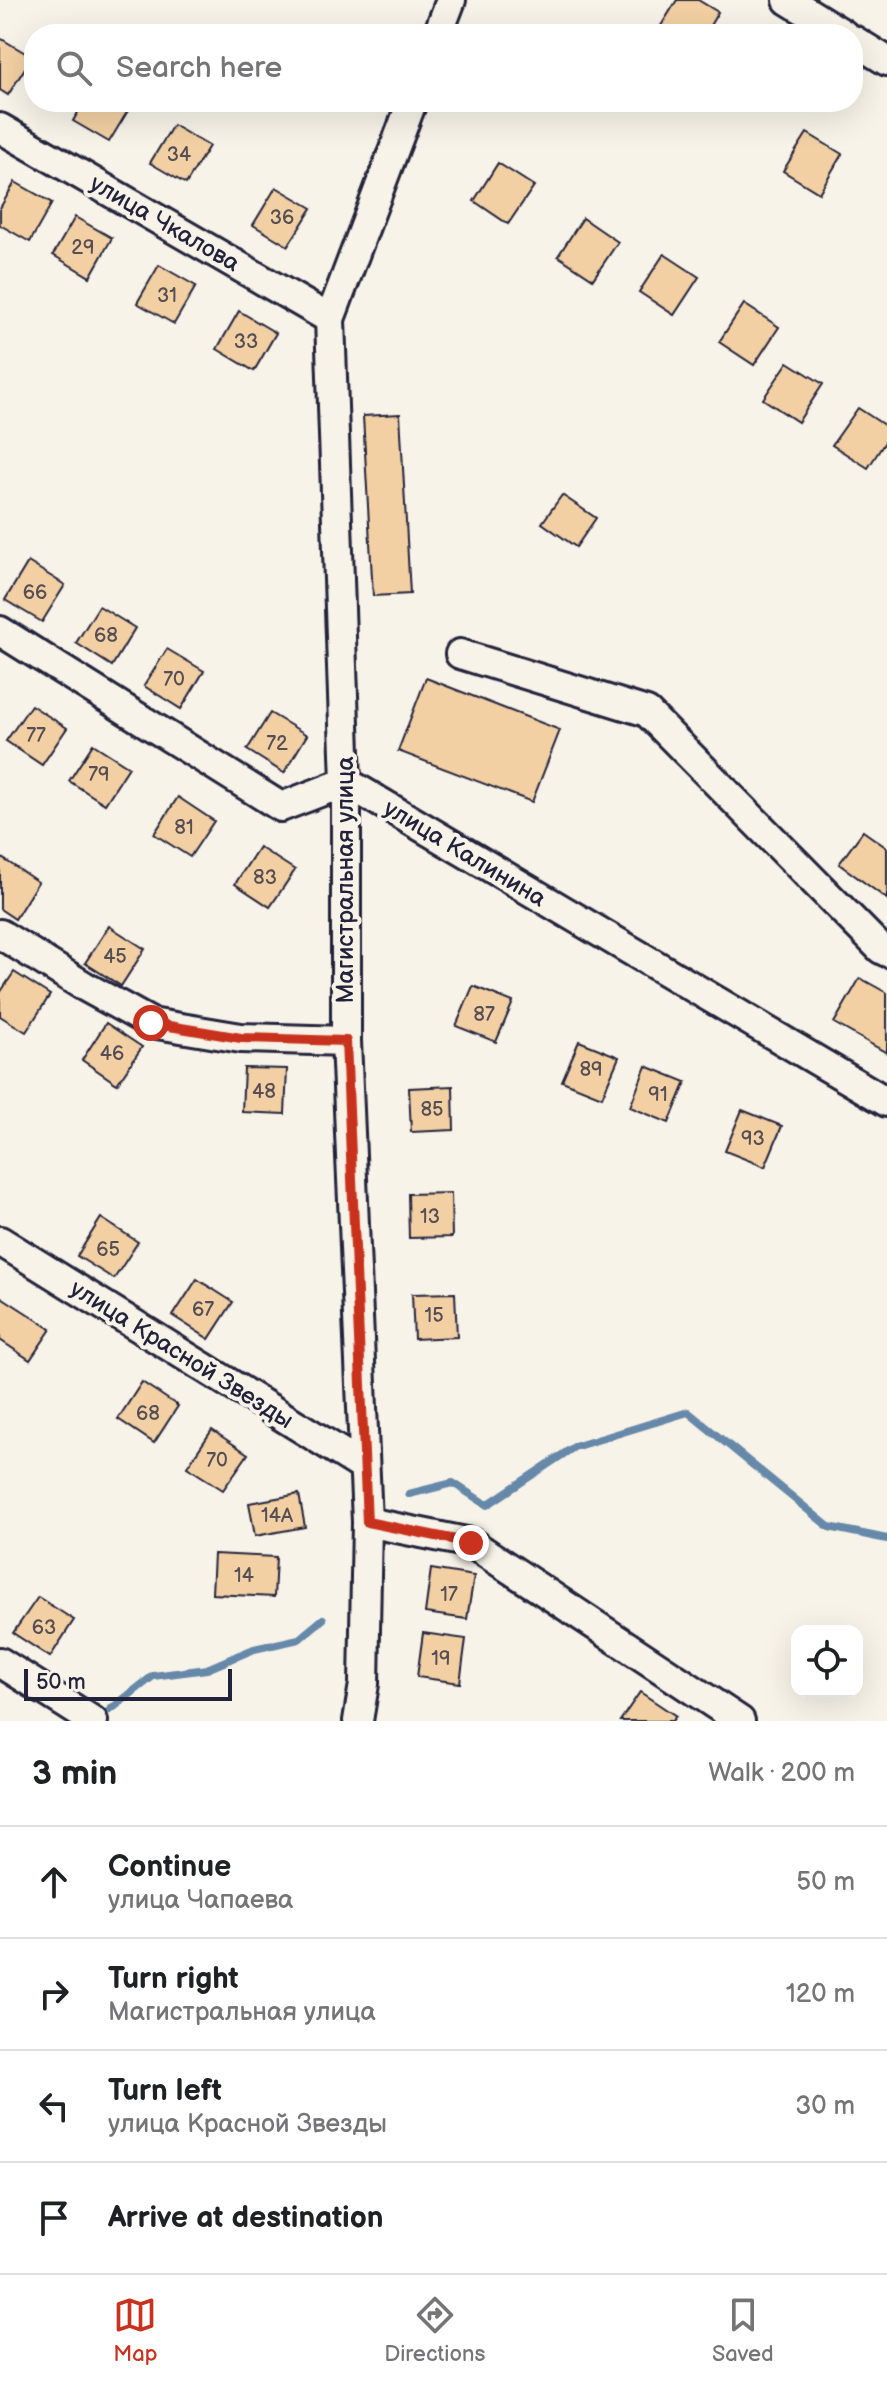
<!DOCTYPE html>
<html lang="en">
<head>
<meta charset="utf-8">
<style>
  :root { --surface:#fff; --page:#f6f6f6; --text:#202124; --muted:#757577; --line:#e0e0e0; --accent:#c8321e }
  body { margin:0; font-family:"Balsamiq Sans",sans-serif; background:var(--page); color:var(--text) }
  .controls { position:absolute; right:24px; bottom:24px; display:grid; overflow:hidden; border-radius:16px; box-shadow:0 8px 32px #0002 }
  .controls button { width:72px; height:72px; display:grid; place-items:center; padding:0; border:0; border-bottom:2px solid var(--line); background:var(--surface); color:var(--text); font:40px sans-serif }
  .scale { position:absolute; left:24px; bottom:20px; width:208px; box-sizing:border-box; padding-left:8px; border:4px solid #22223b; border-top:0; font-size:22px; line-height:28px; white-space:nowrap; color:#22223b; -webkit-text-stroke:6px #f7f3e8; paint-order:stroke }
  .stop { position:absolute; width:24px; height:24px; margin:-18px; border:6px solid #c8321e; border-radius:50%; background:#fff }
  .stop.end { background:#c8321e; border-color:#fff; box-shadow:0 2px 8px #0008 }
  .list { margin:0; padding:0; list-style:none }
  h2 { display:flex; justify-content:space-between; align-items:center; height:104px; margin:0; padding:0 32px; font-size:34px }
  h2 small { font-size:26px; font-weight:400; color:var(--muted) }
  .list li { display:grid; grid-template-columns:52px 1fr auto; gap:24px; align-items:center; box-sizing:border-box; height:112px; padding:0 32px; border-top:2px solid var(--line) }
  .list b { display:block; font-size:30px; white-space:nowrap }
  .list p { margin:0; font-size:26px; white-space:nowrap; color:var(--muted) }
  .list em { font-size:26px; font-style:normal; color:var(--muted) }
  .icon { flex:none; width:44px; height:44px; fill:none; stroke:currentColor; stroke-width:2; stroke-linecap:round; stroke-linejoin:round }
  .map { position:relative; flex:none; width:887px; height:1721px; overflow:hidden }
  .search { position:absolute; background:var(--surface); box-shadow:0 8px 32px #0002; left:24px; right:24px; top:24px; height:88px; display:flex; align-items:center; gap:20px; box-sizing:border-box; padding:0 28px; border-radius:32px; color:var(--muted); font-size:30px }
  .sheet { height:552px; background:var(--surface) }
  nav { display:flex; justify-content:space-around; align-items:center; box-sizing:border-box; height:112px; border-top:2px solid var(--line); background:var(--surface); font-size:22px; color:var(--muted) }
  nav a { display:grid; justify-items:center; gap:4px }
  nav .on { color:var(--accent) }
  .map>svg:first-child { display:block }
  .lines { fill:none; stroke-linecap:round; stroke-linejoin:round }
  .stream { stroke:#6688a9; stroke-width:8 }
  .building { fill:#f2d0a3; stroke:#22223b; stroke-width:2 }
  .minor-casing { stroke:#22223b; stroke-width:34 }
  .minor { stroke:#f7f3e8; stroke-width:28 }
  .route { stroke:#c8321e; stroke-width:10 }
  .labels { text-anchor:middle; stroke-width:8; stroke-linejoin:round; paint-order:stroke }
  .number-label { font-size:20px; fill:#564e55 }
  .street-label { font-size:24px; fill:#22223b; stroke:#f7f3e8 }
</style>
</head>
<body>
<div class="map">
<svg width="887" height="1721" viewBox="0 0 887 1721">
  <rect width="100%" height="100%" fill="#f7f3e8"/>
  <filter id="ink" filterUnits="userSpaceOnUse"><feTurbulence type="fractalNoise" baseFrequency=".0125" numOctaves="2"/><feDisplacementMap in="SourceGraphic" scale="16" xChannelSelector="R" yChannelSelector="G"/><feConvolveMatrix kernelMatrix="1 2 1 2 8 2 1 2 1" color-interpolation-filters="sRGB"/></filter>
  <g filter="url(#ink)">
    <g class="lines">
      <g class="stream">
        <polyline points="409,1494 453,1483 487,1505 574,1447 688,1412 829,1527 887,1539"/>
        <polyline points="110,1710 153,1676 207,1669 254,1649 299,1639 323,1619"/>
      </g>
    </g>
    <g class="building">
      <polygon points="677,0 698,0 718,12 705,34 667,34 659,29"/>
      <polygon points="0,38 32,57 8,95 0,90"/>
      <polygon points="84,102 129,102 132,104 109,142 73,121"/>
      <polygon points="173,125 209,146 186,184 150,163"/>
      <polygon points="807,133 842,154 819,193 783,171"/>
      <polygon points="498,163 534,186 508,224 474,201"/>
      <polygon points="15,182 52,203 30,242 0,225 0,208"/>
      <polygon points="276,187 312,208 288,246 253,225"/>
      <polygon points="75,217 112,238 90,277 53,255"/>
      <polygon points="583,218 618,242 593,279 558,256"/>
      <polygon points="664,254 699,277 674,315 639,292"/>
      <polygon points="159,265 196,286 174,324 137,303"/>
      <polygon points="744,304 779,327 754,365 719,342"/>
      <polygon points="239,311 276,333 254,371 217,349"/>
      <polygon points="788,362 823,384 798,422 763,399"/>
      <polygon points="858,408 887,427 887,439 868,468 832,445"/>
      <polygon points="400,414 410,594 373,596 363,416"/>
      <polygon points="562,495 596,518 576,547 542,523"/>
      <polygon points="28,562 65,585 42,622 5,600"/>
      <polygon points="99,606 135,628 112,666 76,643"/>
      <polygon points="167,649 204,671 181,709 144,686"/>
      <polygon points="426,678 560,730 532,802 398,751"/>
      <polygon points="31,705 67,728 42,765 6,741"/>
      <polygon points="270,713 307,735 284,773 247,750"/>
      <polygon points="93,744 129,767 105,804 69,781"/>
      <polygon points="178,797 214,821 190,857 154,834"/>
      <polygon points="863,831 887,848 887,899 839,864"/>
      <polygon points="259,847 295,870 270,907 235,884"/>
      <polygon points="2,858 38,882 15,919 0,909 0,861"/>
      <polygon points="109,926 145,949 121,986 85,963"/>
      <polygon points="14,972 50,995 26,1032 0,1016 0,993"/>
      <polygon points="860,978 887,993 887,1053 834,1023"/>
      <polygon points="473,986 513,1002 496,1042 456,1026"/>
      <polygon points="106,1023 142,1047 117,1084 82,1060"/>
      <polygon points="579,1041 619,1057 602,1097 562,1081"/>
      <polygon points="646,1066 686,1082 669,1123 630,1107"/>
      <polygon points="244,1068 287,1069 285,1114 242,1112"/>
      <polygon points="453,1086 454,1130 411,1132 409,1088"/>
      <polygon points="742,1110 782,1126 765,1167 725,1151"/>
      <polygon points="451,1193 452,1237 409,1238 408,1194"/>
      <polygon points="101,1218 138,1242 114,1279 77,1256"/>
      <polygon points="197,1279 233,1302 209,1339 173,1316"/>
      <polygon points="455,1293 457,1337 414,1339 412,1294"/>
      <polygon points="0,1296 51,1329 30,1360 0,1340"/>
      <polygon points="142,1382 178,1406 154,1443 118,1419"/>
      <polygon points="212,1430 248,1454 223,1490 187,1467"/>
      <polygon points="299,1494 305,1527 255,1536 249,1503"/>
      <polygon points="214,1554 276,1557 274,1597 212,1594"/>
      <polygon points="431,1569 474,1576 467,1619 425,1613"/>
      <polygon points="38,1597 74,1620 50,1657 13,1633"/>
      <polygon points="423,1633 466,1639 460,1683 417,1677"/>
      <polygon points="640,1692 676,1716 672,1721 620,1721"/>
    </g>
    <g class="lines">
      <defs>
        <g id="minor">
          <polyline points="788,0 843,34"/>
          <polyline points="438,34 451,0"/>
          <polyline points="853,40 887,61"/>
          <polyline points="0,128 330,319"/>
          <polyline points="0,631 281,807 346,782 887,1102"/>
          <polyline points="460,654 647,712 881,949 887,952"/>
          <polyline points="0,934 84,986 151,1023 241,1038 346,1041"/>
          <polyline points="0,1241 364,1467"/>
          <polyline points="367,1522 471,1543 740,1721"/>
          <polyline points="0,1662 93,1721"/>
          <polyline points="358,1721 364,1684 367,1522 346,1041 346,782 330,319 412,102"/>
        </g>
      </defs>
      <use href="#minor" class="minor-casing"/>
      <use href="#minor" class="minor"/>
    </g>
  </g>
  <g class="lines" filter="url(#ink)">
    <polyline class="route" points="151,1023 241,1038 346,1041 367,1522 471,1543"/>
  </g>
  <g class="labels">
    <g class="number-label">
      <text x="179" y="161">34</text>
      <text x="282" y="224">36</text>
      <text x="83" y="254">29</text>
      <text x="167" y="302">31</text>
      <text x="246" y="348">33</text>
      <text x="35" y="599">66</text>
      <text x="106" y="642">68</text>
      <text x="174" y="686">70</text>
      <text x="36" y="742">77</text>
      <text x="277" y="750">72</text>
      <text x="99" y="781">79</text>
      <text x="184" y="834">81</text>
      <text x="265" y="884">83</text>
      <text x="115" y="963">45</text>
      <text x="484" y="1021">87</text>
      <text x="112" y="1060">46</text>
      <text x="591" y="1076">89</text>
      <text x="264" y="1098">48</text>
      <text x="658" y="1101">91</text>
      <text x="432" y="1116">85</text>
      <text x="753" y="1145">93</text>
      <text x="430" y="1223">13</text>
      <text x="108" y="1256">65</text>
      <text x="203" y="1316">67</text>
      <text x="434" y="1322">15</text>
      <text x="148" y="1420">68</text>
      <text x="217" y="1467">70</text>
      <text x="277" y="1522">14А</text>
      <text x="244" y="1582">14</text>
      <text x="449" y="1601">17</text>
      <text x="44" y="1634">63</text>
      <text x="441" y="1665">19</text>
    </g>
    <g class="street-label">
      <text transform="translate(165 223) rotate(30)" y="8">улица Чкалова</text>
      <text transform="translate(465 853) rotate(31)" y="8">улица Калинина</text>
      <text transform="translate(345 880) rotate(-90)" y="8">Магистральная улица</text>
      <text transform="translate(182 1354) rotate(32)" y="8">улица Красной Звезды</text>
    </g>
  </g>
</svg>
<div class="controls">
<button><svg class="icon" aria-label="locate" viewBox="0 0 24 24"><circle cx="12" cy="12" r="6"/><path d="M12 2v4M12 18v4M2 12h4M18 12h4"/></svg></button>
</div>
<div class="scale">50 m</div>
<div class="stop" style="left:151px;top:1023px"></div>
<div class="stop end" style="left:471px;top:1543px"></div>
<div class="search"><svg class="icon" aria-label="search" viewBox="0 0 24 24"><circle cx="10" cy="10" r="6"/><path d="M15 15l6 6"/></svg>Search here</div>
</div>
<section class="sheet">
<h2>3 min<small>Walk · 200 m</small></h2>
<ul class="list">
<li><svg class="icon" aria-label="ahead" viewBox="0 0 24 24"><path d="M12 20V5M6 11l6-6 6 6"/></svg><div><b>Continue</b><p>улица Чапаева</p></div><em>50 m</em></li>
<li><svg class="icon" aria-label="right" viewBox="0 0 24 24"><path d="M7 20v-9h11M14 6l5 5-5 5"/></svg><div><b>Turn right</b><p>Магистральная улица</p></div><em>120 m</em></li>
<li><svg class="icon" aria-label="left" viewBox="0 0 24 24"><path d="M17 20v-9H6M10 6l-5 5 5 5"/></svg><div><b>Turn left</b><p>улица Красной Звезды</p></div><em>30 m</em></li>
<li><svg class="icon" aria-label="arrive" viewBox="0 0 24 24"><path d="M6 21V4h12l-3 4 3 4H6"/></svg><div><b>Arrive at destination</b></div></li>
</ul>
</section>
<nav>
<a class="on"><svg class="icon" aria-label="map" viewBox="0 0 24 24"><path d="M3 6l6-2 6 2 6-2v14l-6 2-6-2-6 2zM9 4v14M15 6v14"/></svg>Map</a>
<a><svg class="icon" aria-label="directions" viewBox="0 0 24 24"><path d="M12 3l9 9-9 9-9-9zM9 14v-3h6M13 9l2 2-2 2"/></svg>Directions</a>
<a><svg class="icon" aria-label="saved" viewBox="0 0 24 24"><path d="M7 4h10v16l-5-4-5 4z"/></svg>Saved</a>
</nav>
</body>
</html>
